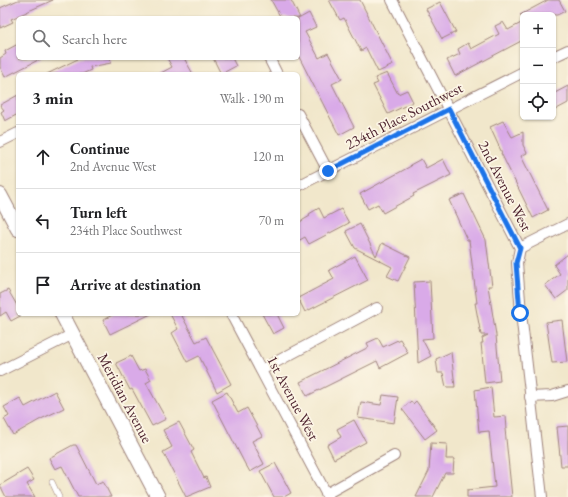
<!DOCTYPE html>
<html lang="en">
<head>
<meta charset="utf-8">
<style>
  :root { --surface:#fff; --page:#f6f6f6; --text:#202124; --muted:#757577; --line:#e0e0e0 }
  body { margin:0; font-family:"EB Garamond",serif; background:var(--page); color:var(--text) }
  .controls { position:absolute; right:12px; top:12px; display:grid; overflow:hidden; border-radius:6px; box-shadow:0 1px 3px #0004 }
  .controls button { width:36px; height:36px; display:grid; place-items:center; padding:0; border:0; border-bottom:1px solid var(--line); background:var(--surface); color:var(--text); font:20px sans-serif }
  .stop { position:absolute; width:12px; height:12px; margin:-9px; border:3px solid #1a73e8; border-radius:50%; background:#fff }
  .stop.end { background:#1a73e8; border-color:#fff; box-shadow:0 1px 4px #0008 }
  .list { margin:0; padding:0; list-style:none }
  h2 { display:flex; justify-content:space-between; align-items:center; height:52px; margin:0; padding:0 16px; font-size:17px }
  h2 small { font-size:13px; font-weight:400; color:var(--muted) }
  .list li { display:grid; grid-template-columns:26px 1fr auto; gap:12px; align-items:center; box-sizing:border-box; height:64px; padding:0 16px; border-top:1px solid var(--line) }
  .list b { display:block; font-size:15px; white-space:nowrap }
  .list p { margin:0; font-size:13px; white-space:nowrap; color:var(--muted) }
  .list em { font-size:13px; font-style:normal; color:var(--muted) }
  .icon { flex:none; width:22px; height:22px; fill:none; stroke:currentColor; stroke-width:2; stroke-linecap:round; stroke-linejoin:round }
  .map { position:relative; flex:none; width:568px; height:497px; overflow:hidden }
  .search { position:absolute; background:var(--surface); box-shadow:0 1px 3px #0004; left:16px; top:16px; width:284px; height:44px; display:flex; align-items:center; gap:10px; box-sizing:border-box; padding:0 14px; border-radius:6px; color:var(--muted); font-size:15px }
  .panel { position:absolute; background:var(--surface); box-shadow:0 1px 3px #0004; left:16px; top:72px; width:284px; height:244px; border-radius:6px }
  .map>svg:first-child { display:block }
  .building { fill:#d9aae8 }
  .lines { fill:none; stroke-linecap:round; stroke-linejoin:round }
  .lane-casing { stroke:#9e837b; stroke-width:6 }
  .street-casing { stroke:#9e837b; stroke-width:12 }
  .secondary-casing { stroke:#9e837b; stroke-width:16 }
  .lane { stroke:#fff; stroke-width:5 }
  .street { stroke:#fff; stroke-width:10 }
  .secondary { stroke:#fff; stroke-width:14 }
  .route { stroke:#1a73e8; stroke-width:5 }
  .labels { text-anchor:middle; stroke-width:3.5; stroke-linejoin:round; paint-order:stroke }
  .street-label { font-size:15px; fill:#4a1f2b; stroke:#fcf5e5 }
</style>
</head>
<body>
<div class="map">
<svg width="568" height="497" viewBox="0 0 568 497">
  <rect width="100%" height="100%" fill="#fcf5e5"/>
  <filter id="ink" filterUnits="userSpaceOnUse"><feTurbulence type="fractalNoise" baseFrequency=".025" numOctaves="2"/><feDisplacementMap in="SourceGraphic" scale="8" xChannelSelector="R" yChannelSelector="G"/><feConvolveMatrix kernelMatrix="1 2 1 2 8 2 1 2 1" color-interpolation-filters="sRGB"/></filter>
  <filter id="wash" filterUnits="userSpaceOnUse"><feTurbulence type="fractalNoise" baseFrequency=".012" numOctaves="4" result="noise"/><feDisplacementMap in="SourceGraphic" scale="16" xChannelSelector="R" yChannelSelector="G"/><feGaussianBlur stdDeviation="0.9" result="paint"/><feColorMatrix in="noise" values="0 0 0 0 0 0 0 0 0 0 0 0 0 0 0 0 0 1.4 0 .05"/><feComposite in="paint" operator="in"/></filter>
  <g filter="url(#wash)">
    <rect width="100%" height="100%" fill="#f1e7cb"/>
    <g id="blocks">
      <g class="building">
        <polygon points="18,0 53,0 11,19 13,22 0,28 0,8"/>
        <polygon points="271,0 291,0 300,18 309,13 316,27 305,32 319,58 328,53 342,79 332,84 354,127 339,135 298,55 298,18 300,18 281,18"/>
        <polygon points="329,0 360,0 393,65 378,72 366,48 361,51 344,18 340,20"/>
        <polygon points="548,0 559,0 565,11 557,15 520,15"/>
        <polygon points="440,2 456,32 442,39 426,9"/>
        <polygon points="503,22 508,30 523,22 523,40 455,76 447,60 460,54 458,49 468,43 471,49 499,34 495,26"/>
        <polygon points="18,44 18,58 42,58 5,77 0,67 0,58 6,54 5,51"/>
        <polygon points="80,58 110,58 111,63 90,67 91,70 82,74 47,74"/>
        <polygon points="167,58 184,58 193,74 159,74 172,67"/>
        <polygon points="213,58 232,58 236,66 221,74"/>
        <polygon points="387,73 398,94 407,90 413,102 388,114 373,85 378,83 375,78"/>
        <polygon points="568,86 568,103 553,111 553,94"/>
        <polygon points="18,95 18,114 5,121 1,112 4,110 0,105"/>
        <polygon points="503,121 512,137 523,132 523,145 527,153 521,156 548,210 533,218 501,153 502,153 490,127"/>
        <polygon points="421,159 426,168 443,159 451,175 413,194 414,196 383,213 378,204 368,209 360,194 411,166 410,165"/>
        <polygon points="464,194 486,240 492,286 488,286 496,335 500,381 485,383 481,343 483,343 482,338 488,335 481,335 475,303 477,303 469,240 467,240 449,200"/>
        <polygon points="319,208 324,218 341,209 349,223 309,244 305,237 298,241 298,223 310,216 309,214"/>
        <polygon points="360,224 376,256 382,243 410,257 398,281 387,276 392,267 355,248 346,231"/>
        <polygon points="568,254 568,290 556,299 545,285 560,274 554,265"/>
        <polygon points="355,256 368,280 305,312 298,298 334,279 329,270"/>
        <polygon points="430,281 433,338 422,339 431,356 418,363 414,282"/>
        <polygon points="8,290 18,307 18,314 22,315 11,321 6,312 0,316 0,294"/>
        <polygon points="114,314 151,314 110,334 103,320"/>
        <polygon points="170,314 181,314 196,342 206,337 231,384 217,392 199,356 187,362 172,333 178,329"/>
        <polygon points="262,314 277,314 284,328 273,334"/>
        <polygon points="562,320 567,362 552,363 546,322"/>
        <polygon points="378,338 383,347 400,339 408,353 380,368 377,361 307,396 300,382 369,347 367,343"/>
        <polygon points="451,352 455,387 446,387 443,373 438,373 436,359"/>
        <polygon points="131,356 139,371 145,369 151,380 146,383 166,419 152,426 132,389 130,390 116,363"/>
        <polygon points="491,387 494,417 506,416 507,429 505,429 512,497 467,497 467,490 495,487 489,431 479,432 475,390"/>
        <polygon points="55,391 64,408 41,419 13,435 4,419 9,416 4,407 20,398 25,407"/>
        <polygon points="227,392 238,413 247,408 262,436 252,441 264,464 250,472 246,465 246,466 212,400"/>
        <polygon points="383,395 398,397 394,423 358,418 361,402 381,405"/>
        <polygon points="411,401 413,404 416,401 437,430 425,439 402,409"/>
        <polygon points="354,420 366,442 334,459 327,445 341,437 337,429"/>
        <polygon points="179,422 194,450 191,452 204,478 206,477 210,487 186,497 163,452 172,447 163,430"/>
        <polygon points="568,426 568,466 561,466 557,427"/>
        <polygon points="431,443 447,444 446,459 454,459 453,473 445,473 433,497 416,497 429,471"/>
        <polygon points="73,445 76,445 96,484 103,481 111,497 78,497 62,466 55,469 49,458"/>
        <polygon points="275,463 291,493 284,497 274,497 260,471"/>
        <polygon points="27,469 34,480 27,484 35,497 6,497 0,485"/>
      </g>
    </g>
  </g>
  <g filter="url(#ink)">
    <use href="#blocks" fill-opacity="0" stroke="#9e837b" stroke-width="1"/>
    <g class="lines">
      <defs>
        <polyline id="lane" points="52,482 59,497"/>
        <g id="street">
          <polyline points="392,0 520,248 517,263 521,313 542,497"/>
          <polyline points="553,57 568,50"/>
          <polyline points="269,58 277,74"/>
          <polyline points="298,114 328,171"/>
          <polyline points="0,142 18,133"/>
          <polyline points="298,186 523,72"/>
          <polyline points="520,248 568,224"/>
          <polyline points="231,314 328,497"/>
          <polyline points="261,370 377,308"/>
          <polyline points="0,371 73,334"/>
          <polyline points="530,397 552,396 568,391"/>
          <polyline points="326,494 394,456"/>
        </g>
        <g id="secondary">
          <polyline points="0,195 18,229"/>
          <polyline points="62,314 158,497"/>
        </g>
      </defs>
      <use href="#lane" class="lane-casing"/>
      <use href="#street" class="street-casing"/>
      <use href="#secondary" class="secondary-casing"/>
      <use href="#lane" class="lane"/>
      <use href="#street" class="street"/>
      <use href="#secondary" class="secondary"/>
    </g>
  </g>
  <g class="lines" filter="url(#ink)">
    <polyline class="route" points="328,171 449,109 520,248 516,263 520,313"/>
  </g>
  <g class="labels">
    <g class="street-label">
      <text transform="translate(404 116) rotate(-27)" y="5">234th Place Southwest</text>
      <text transform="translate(505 186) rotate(63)" y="5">2nd Avenue West</text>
      <text transform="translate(125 398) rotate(62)" y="5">Meridian Avenue</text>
      <text transform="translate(293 398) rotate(62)" y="5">1st Avenue West</text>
    </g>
  </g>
</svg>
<div class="controls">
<button>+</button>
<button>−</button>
<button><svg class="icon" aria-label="locate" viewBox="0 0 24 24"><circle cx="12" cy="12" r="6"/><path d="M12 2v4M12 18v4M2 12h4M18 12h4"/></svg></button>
</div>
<div class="stop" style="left:520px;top:313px"></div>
<div class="stop end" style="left:328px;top:171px"></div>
<div class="search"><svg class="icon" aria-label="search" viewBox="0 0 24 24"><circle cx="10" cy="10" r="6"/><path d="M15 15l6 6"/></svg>Search here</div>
<section class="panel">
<h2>3 min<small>Walk · 190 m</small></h2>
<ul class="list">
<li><svg class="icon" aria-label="ahead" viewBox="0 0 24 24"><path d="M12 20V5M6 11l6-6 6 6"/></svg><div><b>Continue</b><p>2nd Avenue West</p></div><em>120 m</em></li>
<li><svg class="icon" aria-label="left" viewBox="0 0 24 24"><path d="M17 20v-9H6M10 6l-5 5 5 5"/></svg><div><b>Turn left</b><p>234th Place Southwest</p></div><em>70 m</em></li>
<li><svg class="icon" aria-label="arrive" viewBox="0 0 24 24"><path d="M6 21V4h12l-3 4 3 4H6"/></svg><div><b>Arrive at destination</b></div></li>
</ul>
</section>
</div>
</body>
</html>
